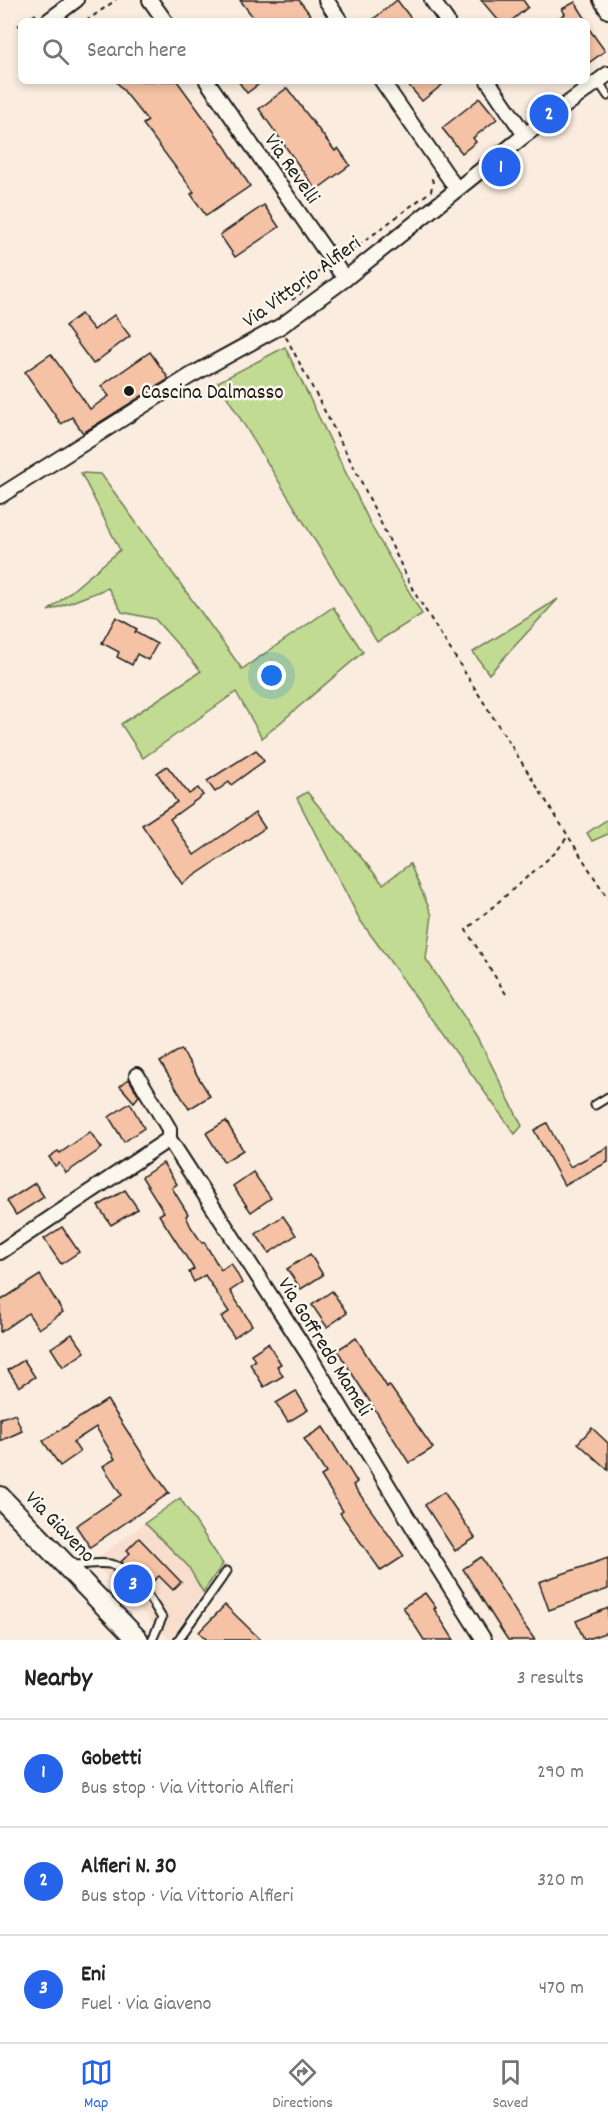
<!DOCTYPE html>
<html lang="en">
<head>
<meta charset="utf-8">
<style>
  :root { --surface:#fff; --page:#f2f2f2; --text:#222; --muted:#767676; --line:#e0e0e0; --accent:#2563eb }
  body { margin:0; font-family:Dekko,sans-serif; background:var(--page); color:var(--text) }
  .you { position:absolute; left:272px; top:676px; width:21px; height:21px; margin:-15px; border:4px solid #fff; border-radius:50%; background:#1a73e8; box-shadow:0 0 0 9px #1a73e833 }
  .badge { display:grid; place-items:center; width:39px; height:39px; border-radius:50%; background:var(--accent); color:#fff; font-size:20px; font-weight:700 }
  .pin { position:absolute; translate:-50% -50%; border:3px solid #fff; box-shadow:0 2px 6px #0006 }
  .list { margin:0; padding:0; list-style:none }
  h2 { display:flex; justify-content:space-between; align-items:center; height:78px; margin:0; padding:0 24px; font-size:26px }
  h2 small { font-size:20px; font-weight:400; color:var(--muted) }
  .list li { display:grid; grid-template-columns:39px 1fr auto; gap:18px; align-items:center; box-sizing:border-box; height:108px; padding:0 24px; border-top:2px solid var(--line) }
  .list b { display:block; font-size:22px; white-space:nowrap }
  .list p { margin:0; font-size:20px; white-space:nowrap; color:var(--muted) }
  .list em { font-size:20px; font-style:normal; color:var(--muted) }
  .icon { flex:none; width:33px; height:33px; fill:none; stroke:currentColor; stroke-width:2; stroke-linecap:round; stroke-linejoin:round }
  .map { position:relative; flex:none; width:608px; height:1640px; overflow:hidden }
  .search { position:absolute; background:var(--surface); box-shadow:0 3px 9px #0003; left:18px; right:18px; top:18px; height:66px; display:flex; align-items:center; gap:15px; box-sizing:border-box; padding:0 21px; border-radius:9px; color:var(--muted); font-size:22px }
  .sheet { height:402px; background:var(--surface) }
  nav { display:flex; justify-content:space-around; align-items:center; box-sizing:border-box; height:84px; border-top:2px solid var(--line); background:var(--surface); font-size:16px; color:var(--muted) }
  nav a { display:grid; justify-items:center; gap:3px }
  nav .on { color:var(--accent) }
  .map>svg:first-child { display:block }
  .built { fill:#f8dfcd }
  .green { fill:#c1db92; stroke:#6e7c57; stroke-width:1.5 }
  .building { fill:#f5c2a5; stroke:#1c1c1c; stroke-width:1.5 }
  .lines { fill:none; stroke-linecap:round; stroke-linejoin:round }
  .service-casing { stroke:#1c1c1c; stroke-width:11 }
  .minor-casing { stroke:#1c1c1c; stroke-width:18 }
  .secondary-casing { stroke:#1c1c1c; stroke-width:24 }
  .path { stroke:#1c1c1c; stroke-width:2; stroke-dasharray:4.5 4.5; stroke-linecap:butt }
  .service { stroke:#fbf7ec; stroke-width:7 }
  .minor { stroke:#fbf7ec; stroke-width:14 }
  .secondary { stroke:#fbf7ec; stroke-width:20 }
  .poi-dot { fill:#1c1c1c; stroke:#fbf7ec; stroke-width:2 }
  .labels { text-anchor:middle; stroke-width:5; stroke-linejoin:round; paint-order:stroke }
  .street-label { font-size:21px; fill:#1c1c1c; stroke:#fbf7ec }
  .poi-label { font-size:21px; fill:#1c1c1c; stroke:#fbf7ec; text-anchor:start }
</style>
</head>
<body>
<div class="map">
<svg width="608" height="1640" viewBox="0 0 608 1640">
  <rect width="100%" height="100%" fill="#faecde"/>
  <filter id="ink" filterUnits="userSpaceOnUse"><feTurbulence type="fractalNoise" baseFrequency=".0167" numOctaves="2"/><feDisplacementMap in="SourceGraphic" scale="12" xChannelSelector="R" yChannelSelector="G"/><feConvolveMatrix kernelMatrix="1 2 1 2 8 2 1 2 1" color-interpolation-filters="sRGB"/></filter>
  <g filter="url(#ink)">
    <polygon class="built" points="145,1523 188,1566 203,1592 170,1640 92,1562"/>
    <g class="green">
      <polygon points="285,347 373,529 422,614 377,642 218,382"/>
      <polygon points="81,473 101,474 242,669 333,607 363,652 262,738 236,692 143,758 121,724 201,671 155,619 122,612 108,588 48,611 120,550"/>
      <polygon points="558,599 489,674 473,652"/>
      <polygon points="307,792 383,884 410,864 432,915 426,959 478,1038 522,1126 515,1134 360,920 297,798"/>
      <polygon points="608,819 608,834 592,841 587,833"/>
      <polygon points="180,1498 223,1564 203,1592 188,1566 145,1523"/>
    </g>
    <g class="building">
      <polygon points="240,0 299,0 315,21 256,21"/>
      <polygon points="397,0 413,21 371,21"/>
      <polygon points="481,0 523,0 528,7 511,21 499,21"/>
      <polygon points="575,2 587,21 554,21 565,14 562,9"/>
      <polygon points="587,26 605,51 587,64"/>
      <polygon points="116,81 177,81 226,148 250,186 206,216 191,194 194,192 143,124 148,121"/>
      <polygon points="238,81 263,81 247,93"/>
      <polygon points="405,81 447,81 422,101"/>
      <polygon points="287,88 335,151 338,148 350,165 316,190 259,109"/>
      <polygon points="480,98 497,119 473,138 476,142 462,153 442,128"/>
      <polygon points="264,205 279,227 235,257 220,235"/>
      <polygon points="81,314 94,330 114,315 130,336 93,364 65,326"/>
      <polygon points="150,352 169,379 83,433 72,417 61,424 25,372 51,354 90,409 109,396 101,386"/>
      <polygon points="116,617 137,629 135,632 157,644 148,660 137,654 132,665 117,657 119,652 102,643"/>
      <polygon points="256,750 264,761 231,785 229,782 215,792 207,781"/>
      <polygon points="167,766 189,794 198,788 203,795 170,819 194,855 255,813 265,828 182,884 142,825 177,802 157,773"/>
      <polygon points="181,1049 210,1096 189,1109 160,1062"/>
      <polygon points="129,1079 139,1096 134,1102 120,1086"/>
      <polygon points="130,1103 144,1128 124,1142 109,1117"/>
      <polygon points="226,1121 243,1150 224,1162 206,1133"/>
      <polygon points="547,1123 570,1167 608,1147 608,1162 564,1185 534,1130"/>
      <polygon points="90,1132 102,1148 66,1173 59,1163 55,1166 49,1157 58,1151 60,1153"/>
      <polygon points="163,1163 177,1184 172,1188 188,1214 186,1216 191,1227 202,1243 204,1242 221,1270 231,1263 242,1283 230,1291 252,1325 234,1337 221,1317 229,1312 205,1275 194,1282 189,1272 194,1269 159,1215 164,1212 142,1177"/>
      <polygon points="253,1172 271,1198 251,1212 233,1186"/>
      <polygon points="35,1183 44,1197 16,1215 7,1201"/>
      <polygon points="125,1190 138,1209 111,1225 98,1206"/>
      <polygon points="283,1216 296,1235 269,1253 256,1234"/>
      <polygon points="62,1227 79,1252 61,1264 44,1239"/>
      <polygon points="310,1254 323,1275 301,1289 287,1269"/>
      <polygon points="40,1275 63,1312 39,1329 28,1313 0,1332 0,1301"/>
      <polygon points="332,1291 347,1313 327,1327 312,1305"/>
      <polygon points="72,1334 85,1352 63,1367 51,1348"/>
      <polygon points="356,1338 387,1387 389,1385 433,1448 409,1463 337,1350"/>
      <polygon points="268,1343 281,1364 277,1366 283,1376 264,1387 250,1364 255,1361 251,1354"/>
      <polygon points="24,1360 35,1377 19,1387 8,1370"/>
      <polygon points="296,1391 308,1410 288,1422 276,1403"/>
      <polygon points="107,1400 154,1472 169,1493 90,1547 76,1526 121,1495 103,1466 115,1459 96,1427 73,1442 80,1452 60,1466 43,1441"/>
      <polygon points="15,1414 22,1431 0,1441 0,1418"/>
      <polygon points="323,1427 357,1482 353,1485 404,1556 381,1571 340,1513 343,1511 321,1476 326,1473 304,1439"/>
      <polygon points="592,1428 608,1443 608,1470 578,1443"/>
      <polygon points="444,1492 475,1538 455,1551 425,1505"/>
      <polygon points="139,1538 181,1582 173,1590 159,1576 148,1586 137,1574 121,1562 130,1553 127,1550"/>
      <polygon points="481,1557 522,1622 535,1640 508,1640 504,1634 463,1569"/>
      <polygon points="608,1558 608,1589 549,1610 539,1582"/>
      <polygon points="112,1571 123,1576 140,1594 137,1597"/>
      <polygon points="425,1593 436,1608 434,1609 454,1640 424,1640 403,1607"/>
      <polygon points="225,1605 261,1640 207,1640 199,1632"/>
      <polygon points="608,1608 608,1632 584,1640 576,1621"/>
    </g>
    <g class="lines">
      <defs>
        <g id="service">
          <polyline points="598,81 608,96"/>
          <polyline points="595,1105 608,1097"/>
          <path d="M72,1565C84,1565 99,1562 110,1564C133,1568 151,1600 162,1618L152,1640"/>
          <polyline points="178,1640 227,1571"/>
        </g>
        <g id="minor">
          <polyline points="150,0 165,21"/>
          <polyline points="326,0 340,21"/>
          <polyline points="432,0 447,21"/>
          <polyline points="601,0 608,11"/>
          <polyline points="48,21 76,0"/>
          <polyline points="207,81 345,279"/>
          <polyline points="382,81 456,188"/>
          <polyline points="488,81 525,135"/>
          <polyline points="0,496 190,376 281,326 345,279 525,135 608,74"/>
          <polyline points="137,1075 169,1129 169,1139 310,1357 427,1550 484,1640"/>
          <polyline points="0,1252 169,1139"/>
        </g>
        <polyline id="secondary" points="0,1497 138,1640"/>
      </defs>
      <use href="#service" class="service-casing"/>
      <use href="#minor" class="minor-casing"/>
      <use href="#secondary" class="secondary-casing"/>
      <g class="path">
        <polyline points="25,21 36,14"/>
        <polyline points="86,21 116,0"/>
        <polyline points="18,26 21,24"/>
        <polyline points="343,253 350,252 431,191 433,182 431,177"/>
        <path d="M292,300C305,290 319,283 319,266"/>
        <polyline points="286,337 358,475 414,592 608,899"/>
        <polyline points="506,994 466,930 556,852 568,836"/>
      </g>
      <use href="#service" class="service"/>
      <use href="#minor" class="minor"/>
      <use href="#secondary" class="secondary"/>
    </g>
  </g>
  <circle class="poi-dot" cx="129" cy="391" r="6"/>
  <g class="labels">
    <g class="street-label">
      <text transform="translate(293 168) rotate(55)" y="7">Via Revelli</text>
      <text transform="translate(301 281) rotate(-36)" y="7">Via Vittorio Alfieri</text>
      <text transform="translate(326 1346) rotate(58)" y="7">Via Goffredo Mameli</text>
      <text transform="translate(61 1526) rotate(46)" y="7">Via Giaveno</text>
    </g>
    <g class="poi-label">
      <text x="141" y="398">Cascina Dalmasso</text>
    </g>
  </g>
</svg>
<div class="you"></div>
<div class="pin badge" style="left:501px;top:167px">1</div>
<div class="pin badge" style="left:549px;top:114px">2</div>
<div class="pin badge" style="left:133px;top:1584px">3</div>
<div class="search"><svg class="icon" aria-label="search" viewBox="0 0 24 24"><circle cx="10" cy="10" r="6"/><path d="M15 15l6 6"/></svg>Search here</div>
</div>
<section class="sheet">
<h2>Nearby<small>3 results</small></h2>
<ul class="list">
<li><span class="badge">1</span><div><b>Gobetti</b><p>Bus stop · Via Vittorio Alfieri</p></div><em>290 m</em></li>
<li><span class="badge">2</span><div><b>Alfieri N. 30</b><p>Bus stop · Via Vittorio Alfieri</p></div><em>320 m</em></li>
<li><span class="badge">3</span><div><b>Eni</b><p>Fuel · Via Giaveno</p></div><em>470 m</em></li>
</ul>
</section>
<nav>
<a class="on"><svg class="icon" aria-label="map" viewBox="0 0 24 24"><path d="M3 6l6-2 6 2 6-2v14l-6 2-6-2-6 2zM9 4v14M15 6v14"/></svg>Map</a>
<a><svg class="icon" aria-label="directions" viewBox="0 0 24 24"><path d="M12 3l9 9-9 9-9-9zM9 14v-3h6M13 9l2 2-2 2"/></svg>Directions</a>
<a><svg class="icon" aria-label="saved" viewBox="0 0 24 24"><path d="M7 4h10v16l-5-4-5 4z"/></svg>Saved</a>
</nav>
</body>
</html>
